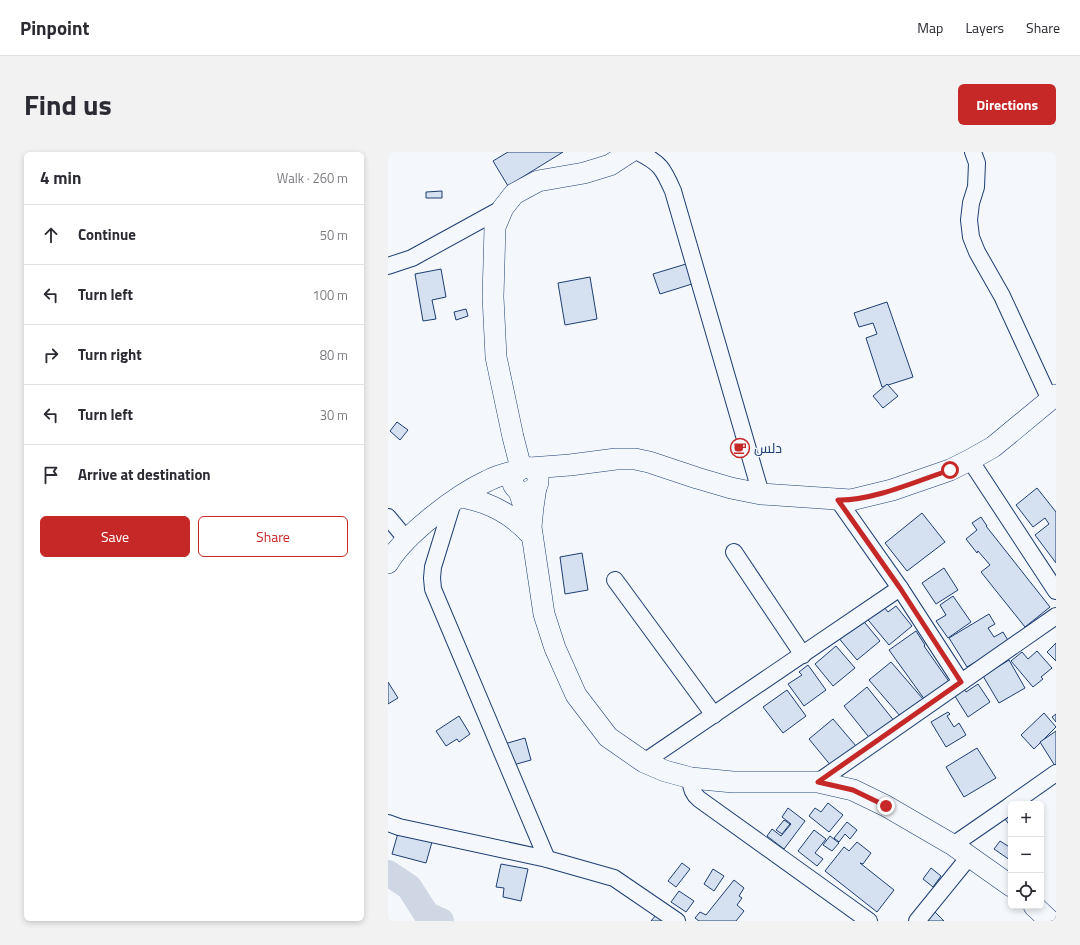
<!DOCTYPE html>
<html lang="en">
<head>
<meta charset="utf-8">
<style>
  :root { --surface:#fff; --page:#f2f2f3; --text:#2b2b33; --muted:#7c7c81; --line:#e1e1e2; --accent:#c62828 }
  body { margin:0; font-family:"Titillium Web",Cairo,sans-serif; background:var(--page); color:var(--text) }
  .controls { position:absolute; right:12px; bottom:12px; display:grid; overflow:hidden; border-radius:6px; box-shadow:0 2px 6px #0003 }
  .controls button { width:36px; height:36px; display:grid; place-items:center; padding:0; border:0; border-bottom:1px solid var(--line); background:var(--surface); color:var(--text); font:20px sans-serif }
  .stop { position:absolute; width:12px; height:12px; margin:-9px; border:3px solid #c62828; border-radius:50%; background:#fff }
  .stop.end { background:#c62828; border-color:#fff; box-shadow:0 1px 4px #0008 }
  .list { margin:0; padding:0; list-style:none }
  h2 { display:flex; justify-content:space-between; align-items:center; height:52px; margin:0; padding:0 16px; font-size:17px }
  h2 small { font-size:13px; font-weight:400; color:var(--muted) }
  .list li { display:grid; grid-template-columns:26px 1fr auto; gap:12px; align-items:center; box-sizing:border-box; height:60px; padding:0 16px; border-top:1px solid var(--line) }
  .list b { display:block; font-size:15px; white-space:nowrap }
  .list em { font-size:13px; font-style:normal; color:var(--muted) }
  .actions { display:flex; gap:8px; padding:12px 16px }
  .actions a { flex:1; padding:9px 0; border:1px solid var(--accent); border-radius:6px; text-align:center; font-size:14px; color:var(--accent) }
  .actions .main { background:var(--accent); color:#fff }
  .icon { flex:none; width:22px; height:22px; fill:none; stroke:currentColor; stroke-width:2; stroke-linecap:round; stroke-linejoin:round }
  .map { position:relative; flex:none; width:668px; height:769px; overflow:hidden; border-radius:6px }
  header { display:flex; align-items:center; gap:24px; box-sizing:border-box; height:56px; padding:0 20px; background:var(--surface); border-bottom:1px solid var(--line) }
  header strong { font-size:19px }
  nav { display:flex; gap:22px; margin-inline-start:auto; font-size:14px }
  .intro { display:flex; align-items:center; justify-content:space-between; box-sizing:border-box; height:96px; padding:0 24px }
  h1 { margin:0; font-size:28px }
  .button { padding:10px 18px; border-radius:6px; background:var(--accent); color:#fff; font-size:14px; font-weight:700 }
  main { display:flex; gap:24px; padding:0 24px }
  aside { flex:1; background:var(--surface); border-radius:6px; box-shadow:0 2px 6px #0003 }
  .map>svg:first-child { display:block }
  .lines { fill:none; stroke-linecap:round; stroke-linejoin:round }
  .river { stroke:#cfd7e4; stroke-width:26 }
  .building { fill:#d5e0f0; stroke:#1d3f73 }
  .minor-casing { stroke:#1d3f73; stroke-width:18 }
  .major-casing { stroke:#1d3f73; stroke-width:22 }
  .minor { stroke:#f4f7fb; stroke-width:16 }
  .major { stroke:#f4f7fb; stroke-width:21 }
  .route { stroke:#c62828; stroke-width:5 }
  .labels { text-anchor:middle; stroke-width:3; stroke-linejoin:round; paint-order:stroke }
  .poi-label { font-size:14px; fill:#1d3f73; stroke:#f4f7fb; text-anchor:start }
</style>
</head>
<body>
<header>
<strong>Pinpoint</strong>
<nav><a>Map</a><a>Layers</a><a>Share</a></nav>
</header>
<div class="intro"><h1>Find us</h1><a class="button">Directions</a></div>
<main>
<aside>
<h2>4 min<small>Walk · 260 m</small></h2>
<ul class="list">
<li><svg class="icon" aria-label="ahead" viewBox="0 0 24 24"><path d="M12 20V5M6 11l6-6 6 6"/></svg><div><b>Continue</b></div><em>50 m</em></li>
<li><svg class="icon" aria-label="left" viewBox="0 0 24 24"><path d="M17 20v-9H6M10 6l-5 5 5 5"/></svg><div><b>Turn left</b></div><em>100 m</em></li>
<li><svg class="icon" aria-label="right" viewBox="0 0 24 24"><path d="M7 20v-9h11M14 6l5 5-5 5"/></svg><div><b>Turn right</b></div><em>80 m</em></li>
<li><svg class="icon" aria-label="left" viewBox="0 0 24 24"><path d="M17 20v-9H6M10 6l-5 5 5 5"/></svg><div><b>Turn left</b></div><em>30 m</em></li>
<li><svg class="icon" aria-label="arrive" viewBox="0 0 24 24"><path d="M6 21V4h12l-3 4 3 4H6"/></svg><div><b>Arrive at destination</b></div></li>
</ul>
<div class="actions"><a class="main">Save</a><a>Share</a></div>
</aside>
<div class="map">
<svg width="668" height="769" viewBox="0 0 668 769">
  <rect width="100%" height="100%" fill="#f4f7fb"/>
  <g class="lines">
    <polyline class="river" points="0,721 21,735 39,763 53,769"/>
  </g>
  <g class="building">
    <polygon points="120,0 175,0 120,34 105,9"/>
    <polygon points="54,39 54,46 38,46 38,40"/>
    <polygon points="298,112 304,132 272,142 265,122"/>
    <polygon points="53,117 58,145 44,148 48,167 35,169 27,122"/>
    <polygon points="202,125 209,167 177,173 170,131"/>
    <polygon points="499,150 525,225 494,235 478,186 489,182 485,171 471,175 466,161"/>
    <polygon points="78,157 80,164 68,168 66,160"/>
    <polygon points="499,232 510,244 495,256 485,244"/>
    <polygon points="9,270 20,278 12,288 2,279"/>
    <polygon points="649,336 668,360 668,411 647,383 661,372 657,366 645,375 628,353"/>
    <polygon points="534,361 557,390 519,419 497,391"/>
    <polygon points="593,365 599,374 598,374 662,455 637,475 593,420 602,413 590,399 589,401 578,387 589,378 584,371"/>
    <polygon points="194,401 200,438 177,442 172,405"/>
    <polygon points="556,416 570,438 548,452 534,431"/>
    <polygon points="565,444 583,470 560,486 548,469 558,463 552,453"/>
    <polygon points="492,450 500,460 508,454 524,474 501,493 476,463"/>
    <polygon points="601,462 607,472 600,476 606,485 615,480 621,490 579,515 561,486"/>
    <polygon points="472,465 492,489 469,508 449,484"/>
    <polygon points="528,479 537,493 536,494 562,531 537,548 501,498"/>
    <polygon points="668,491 668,509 659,500"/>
    <polygon points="448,494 467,516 445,534 427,512"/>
    <polygon points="649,499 664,516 653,525 655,527 645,535 623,509 634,500 640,507"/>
    <polygon points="621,508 637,536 611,551 595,524"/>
    <polygon points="503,510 535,547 513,565 481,528"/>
    <polygon points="420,513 438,538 416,554 400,532 414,523 411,520"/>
    <polygon points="0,530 10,546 0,552"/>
    <polygon points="590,532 602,550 580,565 565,541 574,534 578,540"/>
    <polygon points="479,535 507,570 484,589 456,554"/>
    <polygon points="399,538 418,564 395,581 375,555"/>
    <polygon points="560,560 562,562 559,564 566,575 571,571 578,583 558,595 543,570"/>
    <polygon points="656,561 668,575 646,597 633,583"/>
    <polygon points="668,562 668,570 664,565"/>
    <polygon points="71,564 82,582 71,590 69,587 58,594 48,579"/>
    <polygon points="445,567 468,594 444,615 421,587"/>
    <polygon points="668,579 668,613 667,614 652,590"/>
    <polygon points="137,586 143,608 118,615 113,593"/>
    <polygon points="589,596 608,626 576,645 558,615"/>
    <polygon points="440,651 455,663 441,680 421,664 427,656 433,660"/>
    <polygon points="400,656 417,669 396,697 379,684 384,677 393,684 403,672 394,665"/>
    <polygon points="623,663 623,675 617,667"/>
    <polygon points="396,668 402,672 394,682 388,678"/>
    <polygon points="459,670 469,678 462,687 457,682 451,690 446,686"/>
    <polygon points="426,678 438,687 427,701 435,707 429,714 410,699"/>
    <polygon points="10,681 44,690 38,711 4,702"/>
    <polygon points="442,684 451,691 444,699 435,693"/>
    <polygon points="612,689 623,696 623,706 622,708 606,697"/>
    <polygon points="469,690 483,701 475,712 472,711 506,738 489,760 437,719 456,695 461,699"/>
    <polygon points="294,711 302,717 288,735 280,729"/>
    <polygon points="113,712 140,717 133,749 115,745 116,736 108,735"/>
    <polygon points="543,716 553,724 545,735 535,727"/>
    <polygon points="325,717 336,724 326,739 316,732"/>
    <polygon points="346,728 356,736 351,744 354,746 349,753 356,759 348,769 311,769 307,766 312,760 318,763"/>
    <polygon points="291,739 306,749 298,760 283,750"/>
    <polygon points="547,760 556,769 538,769"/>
    <polygon points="268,763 275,769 263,769"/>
  </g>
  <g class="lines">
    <defs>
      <g id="minor">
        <path d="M250,0C272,11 275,16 285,39L373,342"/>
        <polyline points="585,0 589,11 588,35 583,51 581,68 583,85 589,100 614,144 662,248"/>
        <polyline points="0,114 24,106 115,56"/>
        <polyline points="582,308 668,439"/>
        <polyline points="450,348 512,436 573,530"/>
        <polyline points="65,350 45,415 44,426 45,437 159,707"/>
        <polyline points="0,365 19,388"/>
        <polyline points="346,400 415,503"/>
        <polyline points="227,428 326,563"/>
        <polyline points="256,610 512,436"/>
        <path d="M303,626C302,635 304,641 311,647L481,769"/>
        <polyline points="430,630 668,464"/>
        <polyline points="624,652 668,621"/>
        <polyline points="0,671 11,675 159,707 226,726 289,769"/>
        <polyline points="565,693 623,653"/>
        <polyline points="529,769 581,705"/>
      </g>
      <g id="major">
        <polyline points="133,316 125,285 108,205 105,145 107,75 115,56 126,42 150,29 196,21 222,13 242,0"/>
        <polyline points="142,316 182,313 228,307 247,307 261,310 309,326 343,336 373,342 463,348 504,338 562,318 582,308 605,295 668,243"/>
        <polyline points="148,335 145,355 143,375 156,462 167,496 188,543 220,585 256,610 277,619 303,626 345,630 430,630 465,638 498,654 565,693 623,734"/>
        <path d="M131,339C141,342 151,337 150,326C146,303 110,323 131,339L140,367"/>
        <path d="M73,345C102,350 124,362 144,384"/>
        <path d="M0,411C17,382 69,343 99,329C109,324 119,321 129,319"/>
        <polyline points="646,754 662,769"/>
      </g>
    </defs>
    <use href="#minor" class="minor-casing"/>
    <use href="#major" class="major-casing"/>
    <use href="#minor" class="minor"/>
    <use href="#major" class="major"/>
  </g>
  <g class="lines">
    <path class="route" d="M498,654L465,638L430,630L573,530L512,436L450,348C484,349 529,329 562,318"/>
  </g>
  <defs>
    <symbol id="cafe-ring" viewBox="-11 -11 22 22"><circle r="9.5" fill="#f4f7fb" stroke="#c62828" stroke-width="1.5"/><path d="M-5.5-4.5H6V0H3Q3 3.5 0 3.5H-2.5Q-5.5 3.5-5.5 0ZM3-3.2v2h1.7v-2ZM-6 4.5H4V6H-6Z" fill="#c62828"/></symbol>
  </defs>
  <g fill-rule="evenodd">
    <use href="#cafe-ring" x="341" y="285" width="22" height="22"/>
  </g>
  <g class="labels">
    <g class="poi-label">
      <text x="366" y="301">دلس</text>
    </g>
  </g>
</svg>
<div class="controls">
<button>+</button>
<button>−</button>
<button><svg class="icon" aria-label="locate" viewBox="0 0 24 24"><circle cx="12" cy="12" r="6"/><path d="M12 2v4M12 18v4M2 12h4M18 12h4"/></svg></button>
</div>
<div class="stop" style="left:562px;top:318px"></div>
<div class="stop end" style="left:498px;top:654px"></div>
</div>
</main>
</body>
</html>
